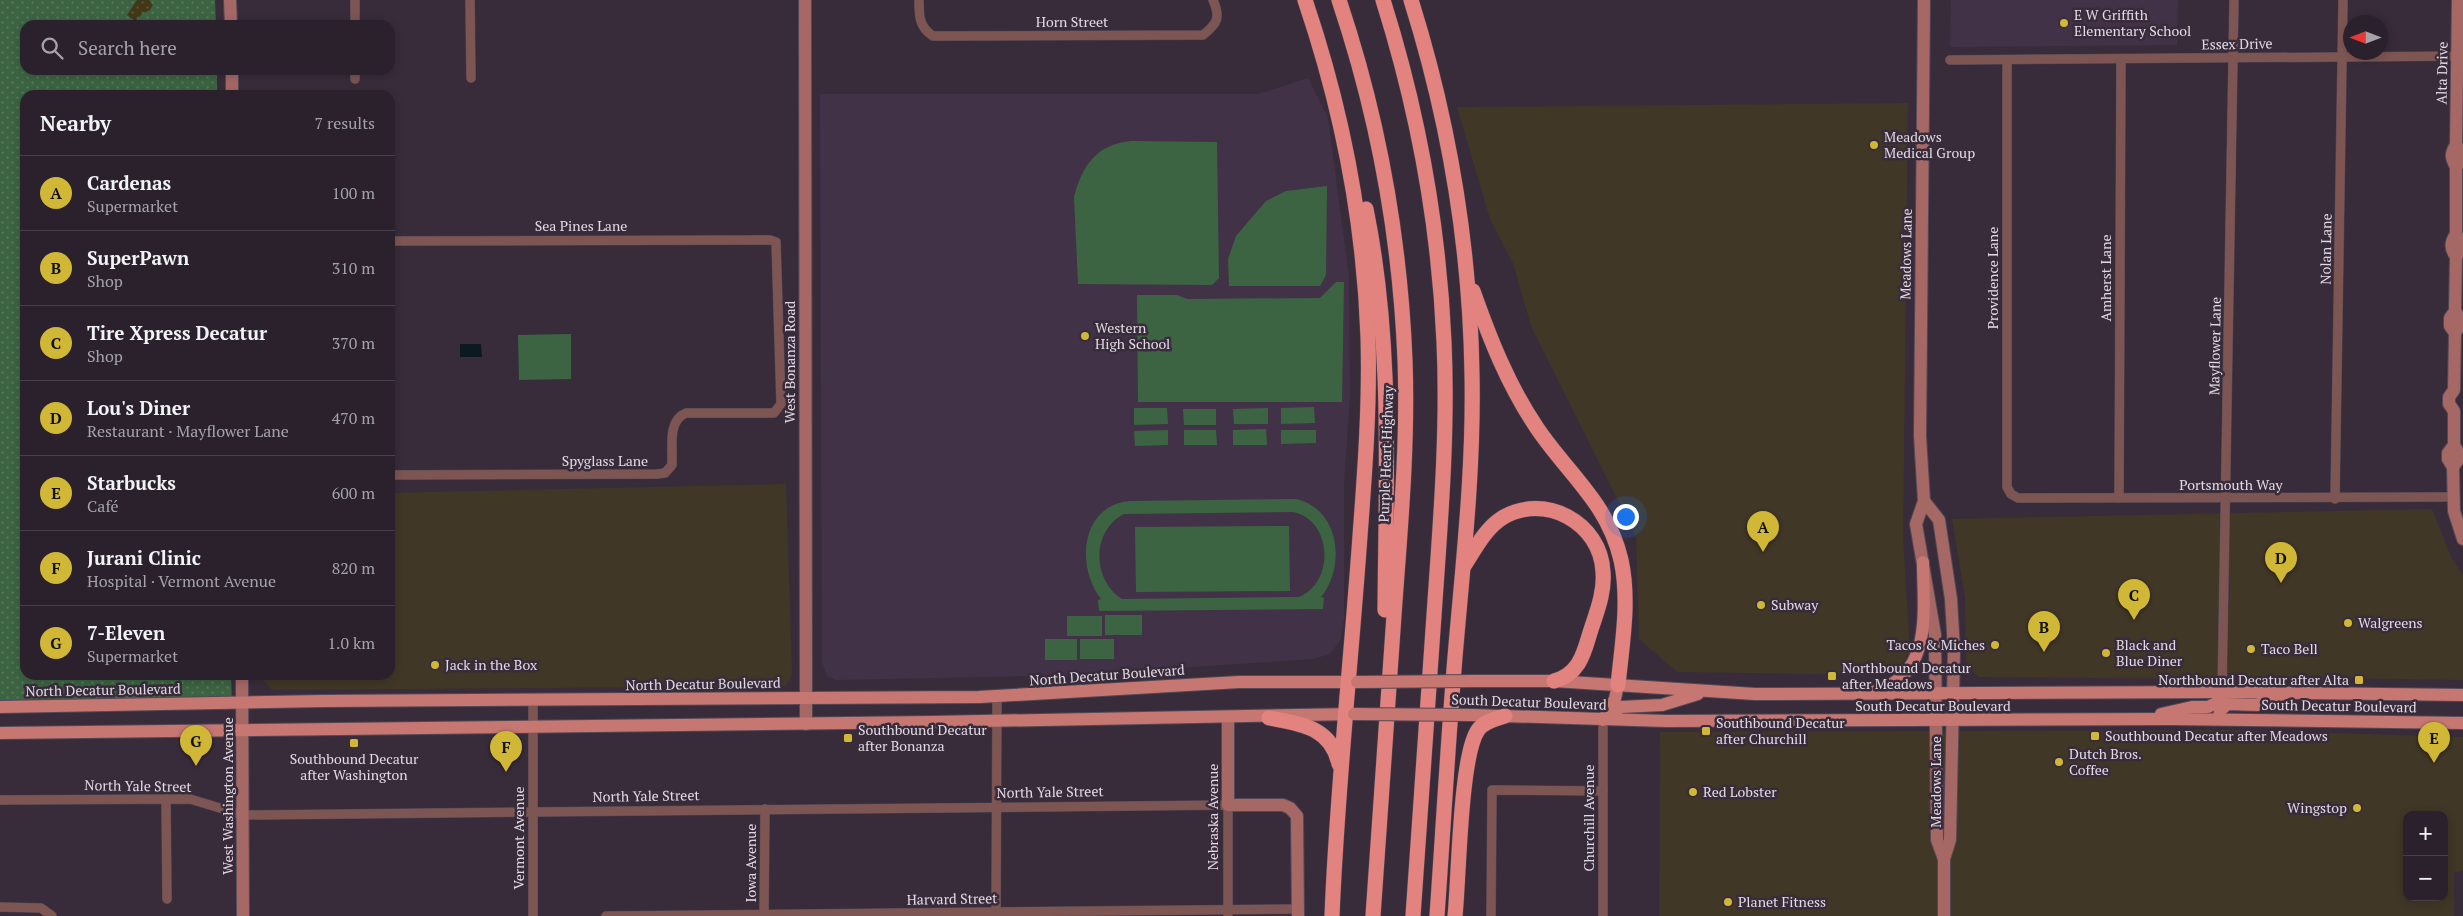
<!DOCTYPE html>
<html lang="en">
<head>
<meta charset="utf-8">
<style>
  :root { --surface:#2a212c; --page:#362e38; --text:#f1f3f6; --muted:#a5a3a9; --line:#463e48; --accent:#d1b736 }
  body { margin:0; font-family:"PT Serif",serif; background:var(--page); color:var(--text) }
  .controls { position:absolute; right:15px; bottom:15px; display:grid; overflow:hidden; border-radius:10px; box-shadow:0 2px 8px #0003 }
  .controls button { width:45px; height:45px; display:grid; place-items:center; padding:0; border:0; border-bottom:1px solid var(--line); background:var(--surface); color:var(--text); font:25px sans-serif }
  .compass { position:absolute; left:2343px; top:15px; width:45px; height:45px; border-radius:50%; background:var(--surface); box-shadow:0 2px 8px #0003; rotate:270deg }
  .you { position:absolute; left:1625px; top:516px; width:18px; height:18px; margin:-12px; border:4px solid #fff; border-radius:50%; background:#1a73e8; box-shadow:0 0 0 8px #1a73e833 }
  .badge { display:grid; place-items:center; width:32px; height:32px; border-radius:50%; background:var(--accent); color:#111; font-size:16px; font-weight:700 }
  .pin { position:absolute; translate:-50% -41px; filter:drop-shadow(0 1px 2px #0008) }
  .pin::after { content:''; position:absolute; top:26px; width:18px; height:15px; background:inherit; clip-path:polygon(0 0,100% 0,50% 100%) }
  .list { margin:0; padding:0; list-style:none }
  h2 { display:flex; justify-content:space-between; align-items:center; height:65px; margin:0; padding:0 20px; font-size:21px }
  h2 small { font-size:16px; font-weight:400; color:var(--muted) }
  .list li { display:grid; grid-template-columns:32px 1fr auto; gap:15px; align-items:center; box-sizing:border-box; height:75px; padding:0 20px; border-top:1px solid var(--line) }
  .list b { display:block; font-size:19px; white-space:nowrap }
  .list p { margin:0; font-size:16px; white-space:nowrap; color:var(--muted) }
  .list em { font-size:16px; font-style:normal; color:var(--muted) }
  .icon { flex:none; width:28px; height:28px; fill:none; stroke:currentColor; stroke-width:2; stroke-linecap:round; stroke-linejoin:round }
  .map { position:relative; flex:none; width:2463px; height:916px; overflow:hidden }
  .search { position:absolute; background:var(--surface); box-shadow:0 2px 8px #0003; left:20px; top:20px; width:375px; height:55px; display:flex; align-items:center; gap:12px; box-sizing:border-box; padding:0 18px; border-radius:15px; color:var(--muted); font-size:19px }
  .panel { position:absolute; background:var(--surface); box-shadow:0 2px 8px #0003; left:20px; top:90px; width:375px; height:590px; border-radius:15px }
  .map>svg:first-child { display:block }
  .commercial { fill:#413727; fill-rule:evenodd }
  .built { fill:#423247 }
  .grass { fill:url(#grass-dots) }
  .sand { fill:url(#sand-dots) }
  .pitch { fill:#3c6442; fill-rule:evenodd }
  .water { fill:#0b1920 }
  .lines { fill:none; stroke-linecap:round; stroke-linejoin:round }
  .street-casing { stroke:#534856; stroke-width:10 }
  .secondary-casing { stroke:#534856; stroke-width:14 }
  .primary-casing { stroke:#534856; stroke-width:14 }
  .highway-casing { stroke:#534856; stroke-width:16 }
  .street { stroke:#7d5553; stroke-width:9 }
  .secondary { stroke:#a66865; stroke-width:12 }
  .primary { stroke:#c67772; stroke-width:12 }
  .highway { stroke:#e3837f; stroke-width:15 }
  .primary-bridge-casing { stroke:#534856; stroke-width:14; stroke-linecap:butt }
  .primary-bridge { stroke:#c67772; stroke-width:12 }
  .poi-dot { fill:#d1b736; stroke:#382c3b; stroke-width:2 }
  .labels { text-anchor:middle; stroke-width:5; stroke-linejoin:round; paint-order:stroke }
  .poi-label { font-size:14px; fill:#e1d9e3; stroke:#382c3b; text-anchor:start }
  .street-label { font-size:14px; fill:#e1d9e3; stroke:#382c3b }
</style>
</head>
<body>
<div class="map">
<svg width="2463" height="916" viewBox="0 0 2463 916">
  <defs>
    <pattern id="grass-dots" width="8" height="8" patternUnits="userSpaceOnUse" patternTransform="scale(1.25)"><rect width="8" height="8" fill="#3c6442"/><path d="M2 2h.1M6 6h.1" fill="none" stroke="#587a5d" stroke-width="1.8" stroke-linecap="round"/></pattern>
    <pattern id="sand-dots" width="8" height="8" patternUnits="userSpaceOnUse" patternTransform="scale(1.25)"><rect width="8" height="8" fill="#413818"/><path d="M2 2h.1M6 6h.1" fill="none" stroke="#5c5439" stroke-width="1.8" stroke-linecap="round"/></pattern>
  </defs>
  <rect width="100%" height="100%" fill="#382c3b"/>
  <g class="commercial">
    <polygon points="1908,103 1903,539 1910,652 1899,668 1884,675 1677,672 1639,639 1636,537 1531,326 1513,263 1490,219 1457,107"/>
    <polygon points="786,484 792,674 786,686 272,690 263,680 263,675 390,675 390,493"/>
    <polygon points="2432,509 2452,559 2463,575 2463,680 2213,676 2208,679 1979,677 1971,670 1966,661 1965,597 1952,519"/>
    <path d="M2224,730L2463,737V871L2454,872V916H1659L1660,732ZM2407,815H2444V897H2407Z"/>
  </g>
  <g class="built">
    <polygon points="1951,0 2178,0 2177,45 1950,47"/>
    <polygon points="1308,78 1328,118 1349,277 1350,395 1344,482 1344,619 1340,641 1330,654 1313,659 1072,675 836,680 827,676 822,662 820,94 1259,94"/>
  </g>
  <polygon class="grass" points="0,0 215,0 216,25 25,25 25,70 217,70 217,95 25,95 25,675 231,675 232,707 225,710 0,706"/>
  <polygon class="sand" points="137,0 149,0 153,5 150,10 143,13 135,21 127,15"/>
  <g class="pitch">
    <path d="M1132,141L1217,142L1219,278L1212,285L1078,284L1074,197C1082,165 1097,144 1132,141Z"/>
    <polygon points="1327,186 1326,275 1320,286 1229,286 1228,259 1236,236 1266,201 1286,191"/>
    <polygon points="1336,282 1344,282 1342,402 1138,402 1137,295 1177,295 1187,299 1320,298"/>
    <polygon points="571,334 571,379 519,380 518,335"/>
    <polygon points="1314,407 1315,423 1281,424 1281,408"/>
    <polygon points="1134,408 1167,408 1168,424 1134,425"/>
    <polygon points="1268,408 1268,424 1234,424 1233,409"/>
    <polygon points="1183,409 1216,409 1216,425 1184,425"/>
    <polygon points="1266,429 1267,445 1233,445 1233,430"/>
    <polygon points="1168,430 1168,445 1135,446 1134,431"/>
    <polygon points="1184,430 1216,430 1217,445 1184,445"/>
    <polygon points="1281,430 1316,430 1316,443 1281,444"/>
    <path d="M1296,499C1340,509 1346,566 1321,597L1324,598L1323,609L1099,611L1098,600L1101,599C1075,566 1081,503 1132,501ZM1292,512C1332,518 1336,582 1299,597L1122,599C1092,580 1091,531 1124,514Z"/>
    <polygon points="1289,526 1290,591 1136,592 1135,527"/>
    <rect x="1105" y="615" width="37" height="20"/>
    <rect x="1067" y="616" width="35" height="20"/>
    <rect x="1045" y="639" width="32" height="21"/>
    <rect x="1080" y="639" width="34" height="20"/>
  </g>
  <polygon class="water" points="460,344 481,344 482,357 460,357"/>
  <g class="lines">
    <defs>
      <g id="street">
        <polyline points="355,0 355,25"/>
        <polyline points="470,0 471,78"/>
        <path d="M919,0C919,16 919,27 933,36L1203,35C1217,24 1221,18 1213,0"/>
        <polyline points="1950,60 2463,56"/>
        <polyline points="2007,60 2007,487 2011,494 2018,498 2453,497"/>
        <polyline points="355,70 355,79"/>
        <path d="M390,241L770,240L776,242L781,404L774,413H686C667,421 673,447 672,465L665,473L657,474L390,475"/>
        <polyline points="2119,498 2121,59"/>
        <polyline points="2335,499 2343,0"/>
        <polyline points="2222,692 2234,0"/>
        <polyline points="166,799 167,899"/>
        <polyline points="0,800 190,799 243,815 1228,805 1228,916"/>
        <polyline points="0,907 41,908 52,916"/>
        <polyline points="533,916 533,701"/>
        <polyline points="606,916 1298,909"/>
        <polyline points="764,916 765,809"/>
        <polyline points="996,916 997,696"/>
        <polyline points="1491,916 1492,790 1603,791"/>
        <polyline points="1603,916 1603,720"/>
      </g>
      <g id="secondary">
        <polyline points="230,0 231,25"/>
        <polyline points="805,0 806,724"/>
        <polyline points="1924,0 1920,436 1924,501 1916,524 1935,635 1937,840 1944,859"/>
        <polyline points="232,70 232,95"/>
        <path d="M2456,145C2463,154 2463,159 2456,167"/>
        <path d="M2456,257C2450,248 2450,243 2456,234V167C2451,158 2450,154 2456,145L2458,0"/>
        <polyline points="2455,333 2450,326 2450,318 2455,311 2456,257 2461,249 2461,242 2456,234"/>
        <polyline points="2454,445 2458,452 2458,460 2453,467 2454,511 2463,539"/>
        <path d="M2453,467L2448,459V453L2454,445V411L2449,404V397L2454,390L2455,333C2461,324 2461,319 2455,311"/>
        <polyline points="1924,501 1939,520 1951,599 1954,650 1950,840 1944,859 1944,916"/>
        <polyline points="242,675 243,916"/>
        <polyline points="1228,718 1228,805 1283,805 1290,808 1297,816 1298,916"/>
      </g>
      <g id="primary">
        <polyline points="1474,681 1554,681 1755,694 2222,692 2463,695"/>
        <path d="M1875,691C1934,674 1923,611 1923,562"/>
        <polyline points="0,707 323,701 979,697 1239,682 1357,682"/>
        <polyline points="2161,714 2192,707 2208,707 2218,702 2222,692"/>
        <polyline points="1472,715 1666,721 2172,719 2463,723"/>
        <polyline points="1606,715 1615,699 1618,685"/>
        <polyline points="2219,719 2220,711 2227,704 2257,705 2283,696"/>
        <polyline points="1603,720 1621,707 1662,705 1698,694"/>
        <polyline points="0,733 932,722 1354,714"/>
      </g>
      <g id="highway">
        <path d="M1305,0C1342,109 1364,222 1368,337C1370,403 1365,470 1360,536C1351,663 1337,789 1332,916"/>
        <path d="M1339,0C1378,116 1400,238 1405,360C1408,440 1401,521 1395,601C1388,706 1381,811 1373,916"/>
        <path d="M1383,0C1418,111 1439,226 1444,342C1448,428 1441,515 1435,601C1428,706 1421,811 1413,916"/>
        <path d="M1411,0C1449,121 1470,248 1472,374C1474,469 1463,563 1455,657C1448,743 1443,830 1437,916"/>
        <path d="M1366,209C1393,341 1386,476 1385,610"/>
        <path d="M1473,291C1490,339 1508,385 1537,428C1568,474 1608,503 1621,560C1630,601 1622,644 1618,685"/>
        <path d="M1464,566C1475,549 1485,529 1502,518C1545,492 1601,523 1603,572C1605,594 1595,616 1589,636C1583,657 1577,675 1554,681"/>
        <path d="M1269,718C1301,724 1331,727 1339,764"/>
        <path d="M1455,916C1459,878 1460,756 1478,730C1484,721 1496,719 1505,716"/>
      </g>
    </defs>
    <use href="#street" class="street-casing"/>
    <use href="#secondary" class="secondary-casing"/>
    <use href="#primary" class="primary-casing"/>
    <use href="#highway" class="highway-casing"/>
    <use href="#street" class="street"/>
    <use href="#secondary" class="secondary"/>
    <use href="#primary" class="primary"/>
    <use href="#highway" class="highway"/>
    <defs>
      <g id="primary-bridge">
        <polyline points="1357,682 1474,681"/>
        <polyline points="1354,714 1472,715"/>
      </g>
    </defs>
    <use href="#primary-bridge" class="primary-bridge-casing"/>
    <use href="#primary-bridge" class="primary-bridge"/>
  </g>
  <g class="poi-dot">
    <circle cx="2064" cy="23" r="5"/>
    <circle cx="1874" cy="145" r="5"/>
    <circle cx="1085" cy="336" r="5"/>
    <circle cx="1761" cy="605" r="5"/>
    <circle cx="2348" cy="623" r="5"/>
    <circle cx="1995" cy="645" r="5"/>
    <circle cx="2251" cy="649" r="5"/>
    <circle cx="2106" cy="653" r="5"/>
    <circle cx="435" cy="665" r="5"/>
    <rect x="1827" y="671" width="10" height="10" rx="2.5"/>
    <rect x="2354" y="675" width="10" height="10" rx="2.5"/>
    <rect x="1701" y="726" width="10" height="10" rx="2.5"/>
    <rect x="2090" y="731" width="10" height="10" rx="2.5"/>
    <rect x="843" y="733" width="10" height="10" rx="2.5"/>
    <rect x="349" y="738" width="10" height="10" rx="2.5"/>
    <circle cx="2059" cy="762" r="5"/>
    <circle cx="1693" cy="792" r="5"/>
    <circle cx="2357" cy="808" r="5"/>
    <circle cx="1728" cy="902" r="5"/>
  </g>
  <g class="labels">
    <g class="poi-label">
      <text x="2074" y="20">E W Griffith<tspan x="2074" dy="16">Elementary School</tspan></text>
      <text x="1884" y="142">Meadows<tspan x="1884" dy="16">Medical Group</tspan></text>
      <text x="1095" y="333">Western<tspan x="1095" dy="16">High School</tspan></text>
      <text x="1771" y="610">Subway</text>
      <text x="2358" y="628">Walgreens</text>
      <text x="1985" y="650" text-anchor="end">Tacos &amp; Miches</text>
      <text x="2116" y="650">Black and<tspan x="2116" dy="16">Blue Diner</tspan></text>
      <text x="2261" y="654">Taco Bell</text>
      <text x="445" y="670">Jack in the Box</text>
      <text x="1842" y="673">Northbound Decatur<tspan x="1842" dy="16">after Meadows</tspan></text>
      <text x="2349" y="685" text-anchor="end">Northbound Decatur after Alta</text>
      <text x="1716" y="728">Southbound Decatur<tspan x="1716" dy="16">after Churchill</tspan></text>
      <text x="858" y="735">Southbound Decatur<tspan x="858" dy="16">after Bonanza</tspan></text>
      <text x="2105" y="741">Southbound Decatur after Meadows</text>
      <text x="2069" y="759">Dutch Bros.<tspan x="2069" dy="16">Coffee</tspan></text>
      <text x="354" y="764" text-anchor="middle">Southbound Decatur<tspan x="354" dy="16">after Washington</tspan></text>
      <text x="1703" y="797">Red Lobster</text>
      <text x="2347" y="813" text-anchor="end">Wingstop</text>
      <text x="1738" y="907">Planet Fitness</text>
    </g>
    <g class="street-label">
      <text x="1072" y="27">Horn Street</text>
      <text transform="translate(2237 44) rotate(-1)" y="5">Essex Drive</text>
      <text transform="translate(2442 73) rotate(-89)" y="5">Alta Drive</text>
      <text x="581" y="231">Sea Pines Lane</text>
      <text transform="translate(2326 249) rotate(-89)" y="5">Nolan Lane</text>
      <text transform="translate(1906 254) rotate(-89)" y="5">Meadows Lane</text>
      <text transform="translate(1993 278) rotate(-90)" y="5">Providence Lane</text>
      <text transform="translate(2106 278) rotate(-90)" y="5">Amherst Lane</text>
      <text transform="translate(2215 346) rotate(-89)" y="5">Mayflower Lane</text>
      <text transform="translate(790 362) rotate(-90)" y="5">West Bonanza Road</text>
      <text transform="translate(1386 454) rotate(-88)" y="5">Purple Heart Highway</text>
      <text x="605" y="466">Spyglass Lane</text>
      <text x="2231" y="490">Portsmouth Way</text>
      <text transform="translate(1107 675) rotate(-4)" y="5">North Decatur Boulevard</text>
      <text transform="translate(703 684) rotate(-1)" y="5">North Decatur Boulevard</text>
      <text transform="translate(103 690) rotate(-1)" y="5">North Decatur Boulevard</text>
      <text transform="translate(1529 702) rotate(2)" y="5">South Decatur Boulevard</text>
      <text x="1933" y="711">South Decatur Boulevard</text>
      <text transform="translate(2339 706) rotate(1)" y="5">South Decatur Boulevard</text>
      <text transform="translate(1936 782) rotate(-90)" y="5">Meadows Lane</text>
      <text transform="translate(138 786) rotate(1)" y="5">North Yale Street</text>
      <text transform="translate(1050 792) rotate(-1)" y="5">North Yale Street</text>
      <text transform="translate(228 796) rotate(-90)" y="5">West Washington Avenue</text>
      <text transform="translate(646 796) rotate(-1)" y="5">North Yale Street</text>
      <text transform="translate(1213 817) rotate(-90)" y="5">Nebraska Avenue</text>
      <text transform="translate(1589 818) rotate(-90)" y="5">Churchill Avenue</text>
      <text transform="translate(519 838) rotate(-90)" y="5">Vermont Avenue</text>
      <text transform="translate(751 863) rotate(-90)" y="5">Iowa Avenue</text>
      <text transform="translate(952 899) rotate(-1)" y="5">Harvard Street</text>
    </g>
  </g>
</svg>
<div class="controls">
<button>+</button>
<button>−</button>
</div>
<svg class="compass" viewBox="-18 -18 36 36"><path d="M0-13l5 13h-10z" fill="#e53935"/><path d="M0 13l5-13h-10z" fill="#a5a3a9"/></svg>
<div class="you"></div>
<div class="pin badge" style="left:1763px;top:552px">A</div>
<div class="pin badge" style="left:2044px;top:652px">B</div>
<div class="pin badge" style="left:2134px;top:620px">C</div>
<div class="pin badge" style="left:2281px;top:583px">D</div>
<div class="pin badge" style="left:2434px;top:763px">E</div>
<div class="pin badge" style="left:506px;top:772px">F</div>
<div class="pin badge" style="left:196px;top:766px">G</div>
<div class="search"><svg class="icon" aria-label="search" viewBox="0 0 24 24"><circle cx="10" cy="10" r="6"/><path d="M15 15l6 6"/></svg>Search here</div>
<section class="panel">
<h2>Nearby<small>7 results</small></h2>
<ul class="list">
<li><span class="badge">A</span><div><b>Cardenas</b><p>Supermarket</p></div><em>100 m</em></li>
<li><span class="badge">B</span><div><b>SuperPawn</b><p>Shop</p></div><em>310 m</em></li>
<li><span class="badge">C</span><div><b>Tire Xpress Decatur</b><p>Shop</p></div><em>370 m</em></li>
<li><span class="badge">D</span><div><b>Lou's Diner</b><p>Restaurant · Mayflower Lane</p></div><em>470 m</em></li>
<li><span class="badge">E</span><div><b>Starbucks</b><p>Café</p></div><em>600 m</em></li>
<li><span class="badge">F</span><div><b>Jurani Clinic</b><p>Hospital · Vermont Avenue</p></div><em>820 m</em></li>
<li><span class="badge">G</span><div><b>7-Eleven</b><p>Supermarket</p></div><em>1.0 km</em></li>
</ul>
</section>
</div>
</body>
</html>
